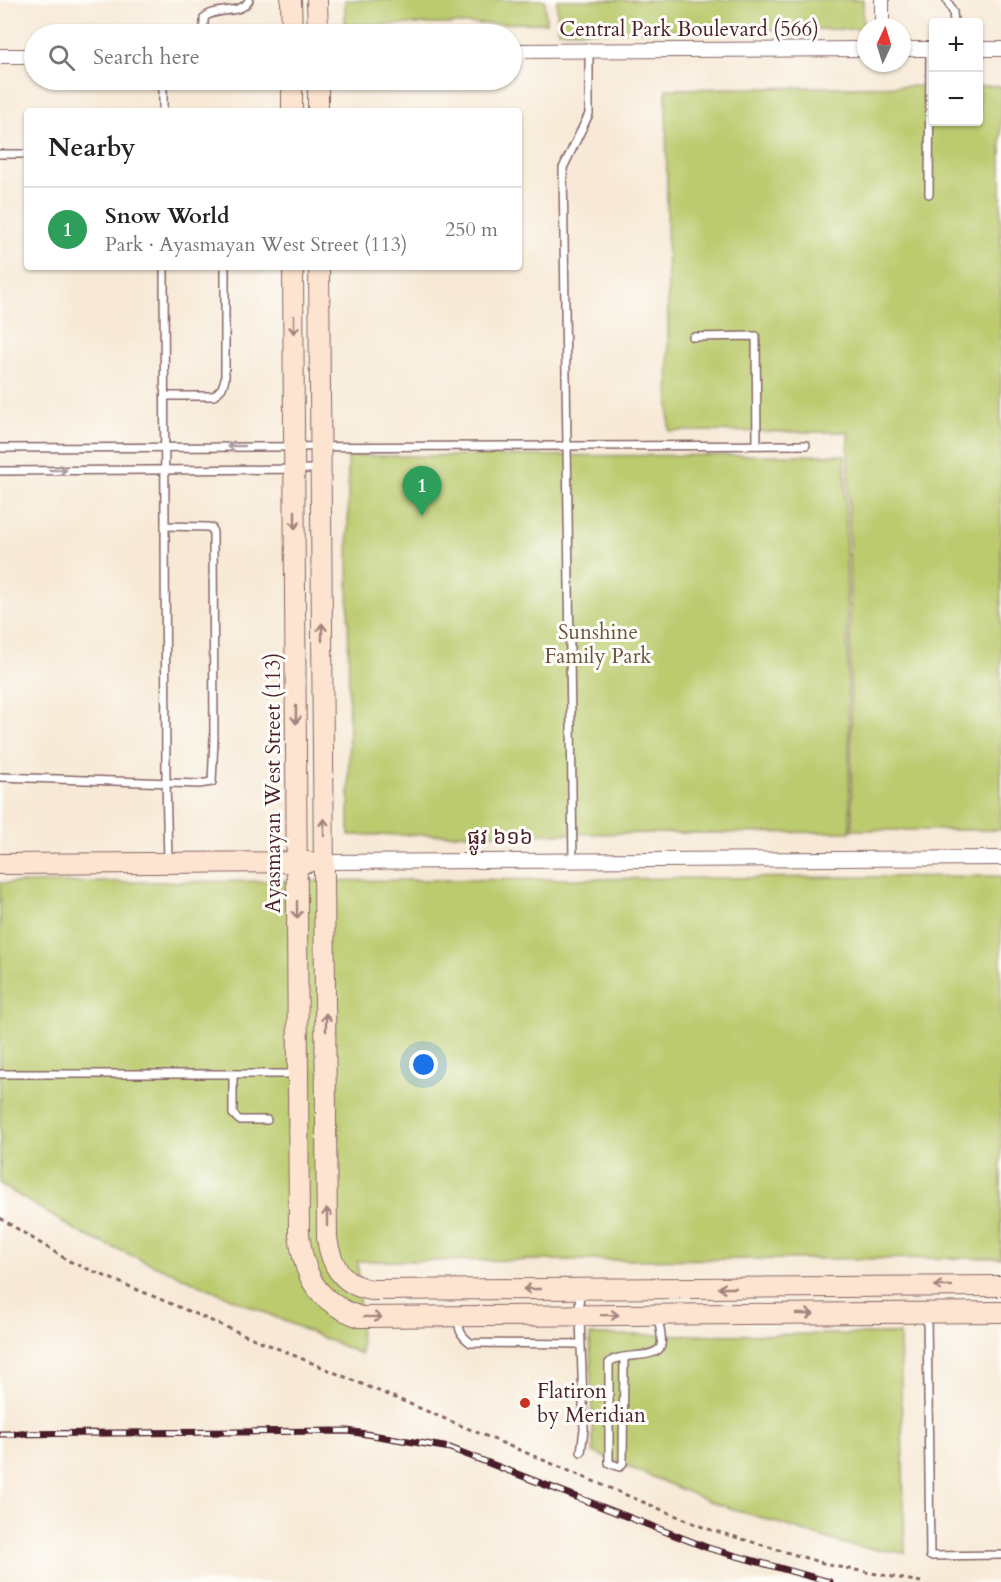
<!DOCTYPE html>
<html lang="en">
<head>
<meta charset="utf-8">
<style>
  :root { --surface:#fff; --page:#f2f2f2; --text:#222; --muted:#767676; --line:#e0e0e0; --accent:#111827 }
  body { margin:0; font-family:Cardo,"Noto Sans Khmer",serif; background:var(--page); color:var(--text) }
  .controls { position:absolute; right:18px; top:18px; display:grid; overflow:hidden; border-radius:6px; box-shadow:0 2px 4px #0004 }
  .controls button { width:54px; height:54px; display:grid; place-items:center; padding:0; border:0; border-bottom:2px solid var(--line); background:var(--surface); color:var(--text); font:30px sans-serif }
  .compass { position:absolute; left:857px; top:18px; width:54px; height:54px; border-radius:50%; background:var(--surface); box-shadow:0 2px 4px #0004; rotate:4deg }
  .you { position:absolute; left:424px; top:1065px; width:21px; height:21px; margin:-15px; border:4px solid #fff; border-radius:50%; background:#1a73e8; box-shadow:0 0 0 9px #1a73e833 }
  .badge { display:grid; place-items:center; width:39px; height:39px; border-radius:50%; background:var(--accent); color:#fff; font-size:20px; font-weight:700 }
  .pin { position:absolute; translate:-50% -50px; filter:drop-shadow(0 2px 3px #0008) }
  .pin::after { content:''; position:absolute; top:32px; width:21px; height:18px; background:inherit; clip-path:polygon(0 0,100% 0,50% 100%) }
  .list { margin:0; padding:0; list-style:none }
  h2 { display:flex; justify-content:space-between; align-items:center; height:78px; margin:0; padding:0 24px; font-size:26px }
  h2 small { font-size:20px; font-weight:400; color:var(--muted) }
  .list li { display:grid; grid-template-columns:39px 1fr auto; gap:18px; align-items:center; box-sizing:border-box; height:84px; padding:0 24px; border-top:2px solid var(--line) }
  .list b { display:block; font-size:22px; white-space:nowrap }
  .list p { margin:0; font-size:20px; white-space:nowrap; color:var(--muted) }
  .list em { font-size:20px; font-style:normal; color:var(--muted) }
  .icon { flex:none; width:33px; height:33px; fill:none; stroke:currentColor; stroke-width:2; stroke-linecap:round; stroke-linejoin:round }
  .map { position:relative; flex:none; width:1001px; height:1582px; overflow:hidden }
  .search { position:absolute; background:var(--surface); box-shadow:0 2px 4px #0004; left:24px; top:24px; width:498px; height:66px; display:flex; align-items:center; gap:15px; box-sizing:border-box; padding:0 21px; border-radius:33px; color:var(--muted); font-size:22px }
  .panel { position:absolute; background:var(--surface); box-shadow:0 2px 4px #0004; left:24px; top:108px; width:498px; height:162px; border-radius:6px }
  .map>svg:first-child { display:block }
  .green { fill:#bbcb6e; stroke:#82754c; stroke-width:1.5 }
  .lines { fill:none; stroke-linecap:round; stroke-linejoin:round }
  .lane-casing { stroke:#876667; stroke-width:10 }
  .street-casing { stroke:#876667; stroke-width:16 }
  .secondary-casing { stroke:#876667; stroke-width:22 }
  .path { stroke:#876667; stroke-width:3; stroke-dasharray:4.5 4.5; stroke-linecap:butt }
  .lane { stroke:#fff; stroke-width:7 }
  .street { stroke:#fff; stroke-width:14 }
  .secondary { stroke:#fde4d0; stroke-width:20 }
  .rail-casing { stroke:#4a1f2b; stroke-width:7 }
  .rail { stroke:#fdfcf7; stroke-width:4.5; stroke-dasharray:14; stroke-linecap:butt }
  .oneway { stroke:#a4827e }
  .oneway2 { stroke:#ae9aa0 }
  .poi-dot { fill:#c8321e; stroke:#fdfcf7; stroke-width:2 }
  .labels { text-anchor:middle; stroke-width:6; stroke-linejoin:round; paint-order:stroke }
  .street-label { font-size:21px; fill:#4a1f2b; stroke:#fdfcf7 }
  .park-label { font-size:21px; fill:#6c533f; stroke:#fdfcf7 }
  .poi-label { font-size:21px; fill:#4a1f2b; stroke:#fdfcf7; text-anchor:start }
</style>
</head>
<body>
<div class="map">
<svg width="1001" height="1582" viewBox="0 0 1001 1582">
  <rect width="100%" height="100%" fill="#fdfcf7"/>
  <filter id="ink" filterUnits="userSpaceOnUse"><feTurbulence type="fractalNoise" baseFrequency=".0167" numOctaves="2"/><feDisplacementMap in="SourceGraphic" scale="12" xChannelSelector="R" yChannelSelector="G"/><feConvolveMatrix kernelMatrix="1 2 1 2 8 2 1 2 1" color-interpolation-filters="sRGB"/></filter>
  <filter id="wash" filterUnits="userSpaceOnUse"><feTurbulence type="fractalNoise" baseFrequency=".008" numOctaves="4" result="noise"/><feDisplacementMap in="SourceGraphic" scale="24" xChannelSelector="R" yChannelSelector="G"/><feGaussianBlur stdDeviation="1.35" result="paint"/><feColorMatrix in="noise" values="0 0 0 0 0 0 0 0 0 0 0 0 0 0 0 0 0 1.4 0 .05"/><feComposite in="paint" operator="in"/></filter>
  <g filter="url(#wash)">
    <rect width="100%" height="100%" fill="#f7e9d6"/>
    <g class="green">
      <polygon points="345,0 545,0 546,23 345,25"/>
      <polygon points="557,0 863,0 863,29 558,31"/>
      <polygon points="933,86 934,122 978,122 979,86 1001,86 1001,830 852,830 848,432 669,431 666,89"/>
      <polygon points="845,455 850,832 349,835 348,456"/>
      <polygon points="1001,876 1001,1258 358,1261 361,1354 82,1234 0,1184 0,883"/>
      <polygon points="900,1334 905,1553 851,1546 714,1503 593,1452 590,1335"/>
    </g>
  </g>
  <g filter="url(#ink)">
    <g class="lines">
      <defs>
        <g id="lane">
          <polyline points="947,0 953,12 954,22"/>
          <path d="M204,34V18C216,6 241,16 249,0"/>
          <polyline points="163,80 163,111"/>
          <polyline points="0,154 27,154"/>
          <polyline points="929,194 930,49"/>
          <polyline points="164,267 166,781 168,861"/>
          <polyline points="693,337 756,336 757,445"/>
          <polyline points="165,396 214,396 222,388 225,379 225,267"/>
          <polyline points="0,448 806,445"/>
          <polyline points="0,471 318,469"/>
          <polyline points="0,777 199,784 212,782 214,740 213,533 212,528 207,527 165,526"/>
          <polyline points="573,861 563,168 589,114 589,51"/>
          <polyline points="0,1074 296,1074"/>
          <polyline points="233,1074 233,1114 239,1120 267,1120"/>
          <polyline points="579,1290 584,1429 581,1452"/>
          <polyline points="927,1314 930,1556 1001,1555"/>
          <path d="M458,1319C459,1331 461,1336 471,1343L580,1344"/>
          <path d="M624,1358L623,1463L620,1467L609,1463V1363C617,1352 656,1360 661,1346C663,1338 659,1325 658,1317"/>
        </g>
        <g id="street">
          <polyline points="882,0 882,27"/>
          <polyline points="902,49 934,49"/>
          <polyline points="978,49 1001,49"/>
          <polyline points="512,51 866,49"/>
          <polyline points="0,56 34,56"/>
          <polyline points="324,862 1001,858"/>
        </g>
        <g id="secondary">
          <polyline points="291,0 292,34"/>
          <polyline points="317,0 318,34"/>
          <polyline points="292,80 292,111"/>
          <polyline points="318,80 318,111"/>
          <path d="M293,267L299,1234C304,1277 317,1302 360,1317L1001,1312"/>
          <path d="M319,267L327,1238C331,1266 343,1286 372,1290L1001,1286"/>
          <polyline points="0,864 309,862"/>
        </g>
      </defs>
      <use href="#lane" class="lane-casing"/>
      <use href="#street" class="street-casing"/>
      <use href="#secondary" class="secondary-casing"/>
      <polyline class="path" points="0,1218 69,1261 705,1528 833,1566 921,1582"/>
      <use href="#lane" class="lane"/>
      <use href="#street" class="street"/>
      <use href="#secondary" class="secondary"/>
      <defs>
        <polyline id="rail" points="0,1434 348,1431 450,1448 708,1548 830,1582"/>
      </defs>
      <use href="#rail" class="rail-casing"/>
      <use href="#rail" class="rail"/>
    </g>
    <defs><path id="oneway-shaft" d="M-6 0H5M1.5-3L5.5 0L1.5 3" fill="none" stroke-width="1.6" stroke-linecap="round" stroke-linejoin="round" transform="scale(1.5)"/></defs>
    <g class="oneway">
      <use href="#oneway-shaft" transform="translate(294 325) rotate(90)"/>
      <use href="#oneway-shaft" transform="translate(295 520) rotate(90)"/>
      <use href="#oneway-shaft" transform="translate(322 632) rotate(-90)"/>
      <use href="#oneway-shaft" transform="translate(296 715) rotate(90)"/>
      <use href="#oneway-shaft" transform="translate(324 827) rotate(-90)"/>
      <use href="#oneway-shaft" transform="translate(297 910) rotate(90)"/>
      <use href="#oneway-shaft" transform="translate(326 1022) rotate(-90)"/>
      <use href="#oneway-shaft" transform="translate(327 1217) rotate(-90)"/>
      <use href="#oneway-shaft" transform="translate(943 1286) rotate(180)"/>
      <use href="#oneway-shaft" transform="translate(727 1288) rotate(180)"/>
      <use href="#oneway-shaft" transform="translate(532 1289) rotate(180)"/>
      <use href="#oneway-shaft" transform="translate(805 1314)"/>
      <use href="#oneway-shaft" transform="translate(610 1315) rotate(-1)"/>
      <use href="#oneway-shaft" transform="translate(373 1317) rotate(1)"/>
    </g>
    <g class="oneway2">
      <use href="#oneway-shaft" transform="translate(236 446) rotate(180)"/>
      <use href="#oneway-shaft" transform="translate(58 470)"/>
    </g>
  </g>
  <circle class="poi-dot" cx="525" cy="1403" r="6"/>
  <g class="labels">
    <g class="street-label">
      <text x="689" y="36">Central Park Boulevard (566)</text>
      <text transform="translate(273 783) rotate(-90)" y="7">Ayasmayan West Street (113)</text>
      <text x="500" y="844">ផ្លូវ ៦១៦</text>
    </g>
    <g class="park-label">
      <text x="598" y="639">Sunshine<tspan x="598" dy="24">Family Park</tspan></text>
    </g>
    <g class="poi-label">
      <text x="537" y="1398">Flatiron<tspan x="537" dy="24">by Meridian</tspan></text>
    </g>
  </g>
</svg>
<div class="controls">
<button>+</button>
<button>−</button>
</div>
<svg class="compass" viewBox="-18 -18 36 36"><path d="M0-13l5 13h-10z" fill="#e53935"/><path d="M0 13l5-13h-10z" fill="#767676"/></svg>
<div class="you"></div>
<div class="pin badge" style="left:422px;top:516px;background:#2e9e5b">1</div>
<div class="search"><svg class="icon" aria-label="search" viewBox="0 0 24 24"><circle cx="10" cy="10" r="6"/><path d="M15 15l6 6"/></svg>Search here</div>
<section class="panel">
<h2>Nearby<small></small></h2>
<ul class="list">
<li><span class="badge" style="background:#2e9e5b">1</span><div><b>Snow World</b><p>Park · Ayasmayan West Street (113)</p></div><em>250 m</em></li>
</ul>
</section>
</div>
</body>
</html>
